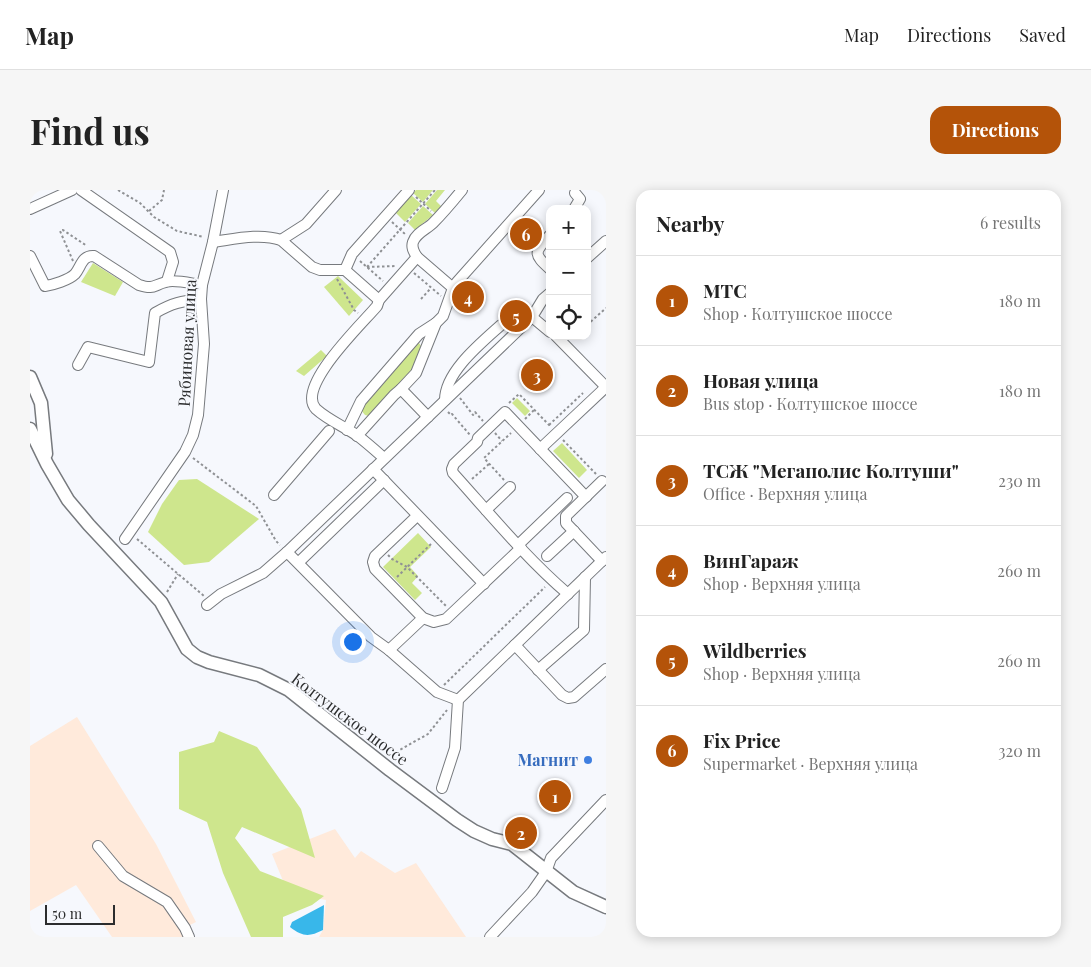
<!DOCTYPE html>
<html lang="en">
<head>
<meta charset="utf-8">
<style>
  :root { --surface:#fff; --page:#f6f6f6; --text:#222; --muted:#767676; --line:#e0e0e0; --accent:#b45309 }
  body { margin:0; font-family:"Playfair Display",serif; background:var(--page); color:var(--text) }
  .controls { position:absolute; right:15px; top:15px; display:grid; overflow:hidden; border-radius:10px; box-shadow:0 2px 12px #0003 }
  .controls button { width:45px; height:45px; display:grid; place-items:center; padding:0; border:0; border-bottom:1px solid var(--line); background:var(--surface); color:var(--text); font:25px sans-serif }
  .scale { position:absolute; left:15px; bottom:12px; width:70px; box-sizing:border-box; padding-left:5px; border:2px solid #2c2d2e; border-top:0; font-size:14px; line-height:18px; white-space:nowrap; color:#2c2d2e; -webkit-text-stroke:4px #f6f8fd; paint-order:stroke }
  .you { position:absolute; left:322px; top:451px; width:18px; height:18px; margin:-12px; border:4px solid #fff; border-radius:50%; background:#1a73e8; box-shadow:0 0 0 8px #1a73e833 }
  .badge { display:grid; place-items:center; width:32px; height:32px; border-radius:50%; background:var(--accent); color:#fff; font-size:16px; font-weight:700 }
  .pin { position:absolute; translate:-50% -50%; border:2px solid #fff; box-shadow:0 1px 5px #0006 }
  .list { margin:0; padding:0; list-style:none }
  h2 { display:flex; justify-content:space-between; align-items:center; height:65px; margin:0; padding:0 20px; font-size:21px }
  h2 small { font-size:16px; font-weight:400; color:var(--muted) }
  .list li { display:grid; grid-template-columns:32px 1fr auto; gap:15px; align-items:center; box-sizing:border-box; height:90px; padding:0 20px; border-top:1px solid var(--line) }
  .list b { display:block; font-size:19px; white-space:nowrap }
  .list p { margin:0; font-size:16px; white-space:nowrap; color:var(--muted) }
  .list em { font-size:16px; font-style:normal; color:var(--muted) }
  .icon { flex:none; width:28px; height:28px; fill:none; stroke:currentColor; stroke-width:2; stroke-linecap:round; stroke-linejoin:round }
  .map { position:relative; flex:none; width:576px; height:747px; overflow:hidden; border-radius:15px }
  header { display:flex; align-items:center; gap:30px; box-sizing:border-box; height:70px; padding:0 25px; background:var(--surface); border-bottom:1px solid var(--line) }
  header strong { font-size:24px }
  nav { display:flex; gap:28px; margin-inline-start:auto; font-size:18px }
  .intro { display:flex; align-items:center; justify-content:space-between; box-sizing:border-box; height:120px; padding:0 30px }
  h1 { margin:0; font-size:35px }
  .button { padding:12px 22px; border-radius:15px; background:var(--accent); color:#fff; font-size:18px; font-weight:700 }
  main { display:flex; gap:30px; padding:0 30px }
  aside { flex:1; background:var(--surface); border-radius:15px; box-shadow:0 2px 12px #0003 }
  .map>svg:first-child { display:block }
  .industrial { fill:#ffeadb }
  .green { fill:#cee68d }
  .water { fill:#38b7ea }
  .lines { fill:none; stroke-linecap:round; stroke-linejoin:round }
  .minor-casing { stroke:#777a7e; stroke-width:12 }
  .major-casing { stroke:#777a7e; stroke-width:15 }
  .path { stroke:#8f9194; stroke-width:2; stroke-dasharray:2.5 2.5; stroke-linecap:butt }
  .minor { stroke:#fff; stroke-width:10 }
  .major { stroke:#fff; stroke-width:12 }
  .shop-dot { fill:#3f7fe0; stroke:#f6f8fd; stroke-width:2 }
  .labels { text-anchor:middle; stroke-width:4; stroke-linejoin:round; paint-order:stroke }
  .street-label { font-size:16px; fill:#2c2d2e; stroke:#f6f8fd }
  .shop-label { font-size:16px; font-weight:bold; fill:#366cbe; stroke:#f6f8fd; text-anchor:end }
</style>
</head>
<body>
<header>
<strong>Map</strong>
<nav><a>Map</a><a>Directions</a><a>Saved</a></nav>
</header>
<div class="intro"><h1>Find us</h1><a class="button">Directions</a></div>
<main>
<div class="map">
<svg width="576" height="747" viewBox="0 0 576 747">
  <rect width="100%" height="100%" fill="#f6f8fd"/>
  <g class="industrial">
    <polygon points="47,527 126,654 166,732 158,736 163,747 82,747 46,695 0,721 0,556"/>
    <polygon points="305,639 325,668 331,661 365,683 386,673 436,747 289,747 293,740 296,710 258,703 242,664"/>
  </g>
  <g class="green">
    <polygon points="386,0 403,0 393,12 383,3"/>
    <polygon points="407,0 415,0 406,11 411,16 405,23 395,14"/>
    <polygon points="381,5 391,14 375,32 366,23"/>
    <polygon points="393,16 403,25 385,40 378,33"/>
    <polygon points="63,73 93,92 85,106 51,92"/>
    <polygon points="308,86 333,110 319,126 294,97"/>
    <polygon points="387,153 389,153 391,156 381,181 339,226 335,225 331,220 335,213"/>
    <polygon points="291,160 297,166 274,186 266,181"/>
    <polygon points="487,208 500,221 495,226 482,213"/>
    <polygon points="532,253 557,280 549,288 523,261"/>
    <polygon points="167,289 229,329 179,372 154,375 118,342 132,314 149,290"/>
    <polygon points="388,343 401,357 380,377 388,386 382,393 392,403 385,410 353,377"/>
    <polygon points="189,541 227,557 271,619 285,668 212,637 205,648 230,681 294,706 282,715 253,727 253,747 221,747 193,683 177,632 149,619 149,562 184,552"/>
  </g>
  <path class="water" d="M294,715L293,740C279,747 273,747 260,737L262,732Z"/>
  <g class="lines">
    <defs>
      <g id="minor">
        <polyline points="51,0 140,62 143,72 137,91"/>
        <polyline points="0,19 42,0"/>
        <polyline points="544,19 550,9 545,3"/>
        <path d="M520,45C505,62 502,63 520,79"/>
        <polyline points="251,50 276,34 306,0"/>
        <path d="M183,52C205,49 230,43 251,50L282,77L290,80H315L322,64L379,0"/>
        <path d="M0,66L15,96C23,95 39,90 45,84C51,77 52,65 64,66L109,95C125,100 123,95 136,92C144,89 163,94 172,95"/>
        <polyline points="557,68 576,51"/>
        <polyline points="315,80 349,110"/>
        <path d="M423,98L387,67C384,62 381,58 383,52C386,43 397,39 403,33C413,23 423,11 432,0"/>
        <polyline points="502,127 520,142"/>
        <polyline points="526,146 576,197"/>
        <path d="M48,175L58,157L119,172L125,123C142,113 152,111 171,109"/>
        <polyline points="371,199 398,227"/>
        <path d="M415,210C415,182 451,153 471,135"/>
        <polyline points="317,240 331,211 389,144 406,133"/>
        <polyline points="327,246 364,205 371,199 386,183 406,133 413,126 423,98 427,92 509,0"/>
        <polyline points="510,259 576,197"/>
        <path d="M354,268C346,261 337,253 328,246C315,237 298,230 286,219C265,197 333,133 347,116L349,110L387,67"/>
        <polyline points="343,279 454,394"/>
        <polyline points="572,291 536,326 536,333 572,371"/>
        <polyline points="244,305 299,241"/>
        <polyline points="456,320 480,297"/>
        <polyline points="387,326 345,366 343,372 345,379 393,428 404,432 416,429 491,358"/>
        <polyline points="95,349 155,262 163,245 168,225 174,154 171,109 172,95 183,52 193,0"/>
        <polyline points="488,355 537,308"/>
        <polyline points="257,362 341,447 359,460 407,502 428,510"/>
        <polyline points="517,366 544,341"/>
        <polyline points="269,372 354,290"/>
        <path d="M538,404C496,368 460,324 423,283L422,279L424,274L447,252L448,248L475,222L556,307"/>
        <polyline points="177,415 191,404 233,383 257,362 502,127 513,109 520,103"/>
        <polyline points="485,455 532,505 538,508 544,507 576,479"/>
        <polyline points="359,460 393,428"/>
        <polyline points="508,480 554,440 555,387"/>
        <polyline points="412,598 425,558 428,510 576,367"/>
        <polyline points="68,656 93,686 137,712 155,738 159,747"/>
        <polyline points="460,747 502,702 516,682 521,668 576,610"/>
      </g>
      <g id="major">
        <polyline points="0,187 11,213 16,264"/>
        <polyline points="0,239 17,274 38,310 59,335 131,412 157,459 167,467 179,472 229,485 259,500 360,580 427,630 444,641 462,649 482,654 543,702 576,717"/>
      </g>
    </defs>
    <use href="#minor" class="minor-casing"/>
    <use href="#major" class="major-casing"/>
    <g class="path">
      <polyline points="88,0 110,13 124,27 147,41 174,47"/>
      <polyline points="386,7 401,21"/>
      <polyline points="119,21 132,10 134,0"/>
      <polyline points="362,32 375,44"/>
      <polyline points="483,44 499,57"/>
      <polyline points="43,71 30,41 33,40 57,56"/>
      <polyline points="330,71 353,91"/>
      <polyline points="337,77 405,0"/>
      <polyline points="337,77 367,76"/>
      <polyline points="384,83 411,106"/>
      <polyline points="307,89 324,120 328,123"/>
      <polyline points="391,109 401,98"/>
      <polyline points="557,135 576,118"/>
      <polyline points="430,208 443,225 445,222 453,231"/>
      <polyline points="479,213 489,204 521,237"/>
      <polyline points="418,222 421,225 422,224 440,245"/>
      <polyline points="495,229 504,220"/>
      <polyline points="519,235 553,203"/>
      <polyline points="465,243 472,251"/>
      <polyline points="533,250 566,284"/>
      <polyline points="163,268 226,316 246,351 250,355"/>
      <polyline points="442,289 459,274"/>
      <polyline points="474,290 454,268 481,243"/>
      <polyline points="107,349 174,406"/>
      <polyline points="358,365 362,369 377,377 416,416"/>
      <polyline points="367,387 401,354"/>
      <polyline points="137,402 148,384"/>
      <polyline points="414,495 515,397"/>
      <polyline points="366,562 398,544 417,520"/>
    </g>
    <use href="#minor" class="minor"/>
    <use href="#major" class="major"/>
  </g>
  <circle class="shop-dot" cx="558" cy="570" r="5"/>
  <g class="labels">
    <g class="street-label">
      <text transform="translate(157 153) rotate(-87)" y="6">Рябиновая улица</text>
      <text transform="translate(320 529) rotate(37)" y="6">Колтушское шоссе</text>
    </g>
    <g class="shop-label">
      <text x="548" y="576">Магнит</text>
    </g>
  </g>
</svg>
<div class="controls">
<button>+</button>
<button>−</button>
<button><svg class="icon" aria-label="locate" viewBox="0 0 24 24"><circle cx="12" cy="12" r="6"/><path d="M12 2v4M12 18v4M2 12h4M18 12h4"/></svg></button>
</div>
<div class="scale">50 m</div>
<div class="you"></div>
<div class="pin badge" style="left:525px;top:606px">1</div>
<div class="pin badge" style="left:491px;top:643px">2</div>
<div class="pin badge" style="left:507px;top:185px">3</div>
<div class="pin badge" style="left:438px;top:107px">4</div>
<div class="pin badge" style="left:486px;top:126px">5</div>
<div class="pin badge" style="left:496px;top:44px">6</div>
</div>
<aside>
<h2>Nearby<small>6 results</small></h2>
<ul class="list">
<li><span class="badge">1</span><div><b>МТС</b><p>Shop · Колтушское шоссе</p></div><em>180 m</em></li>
<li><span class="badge">2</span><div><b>Новая улица</b><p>Bus stop · Колтушское шоссе</p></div><em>180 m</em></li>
<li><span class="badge">3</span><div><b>ТСЖ &quot;Мегаполис Колтуши&quot;</b><p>Office · Верхняя улица</p></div><em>230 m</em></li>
<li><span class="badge">4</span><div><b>ВинГараж</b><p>Shop · Верхняя улица</p></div><em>260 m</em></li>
<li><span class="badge">5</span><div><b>Wildberries</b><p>Shop · Верхняя улица</p></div><em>260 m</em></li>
<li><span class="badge">6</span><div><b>Fix Price</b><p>Supermarket · Верхняя улица</p></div><em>320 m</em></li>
</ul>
</aside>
</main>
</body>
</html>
